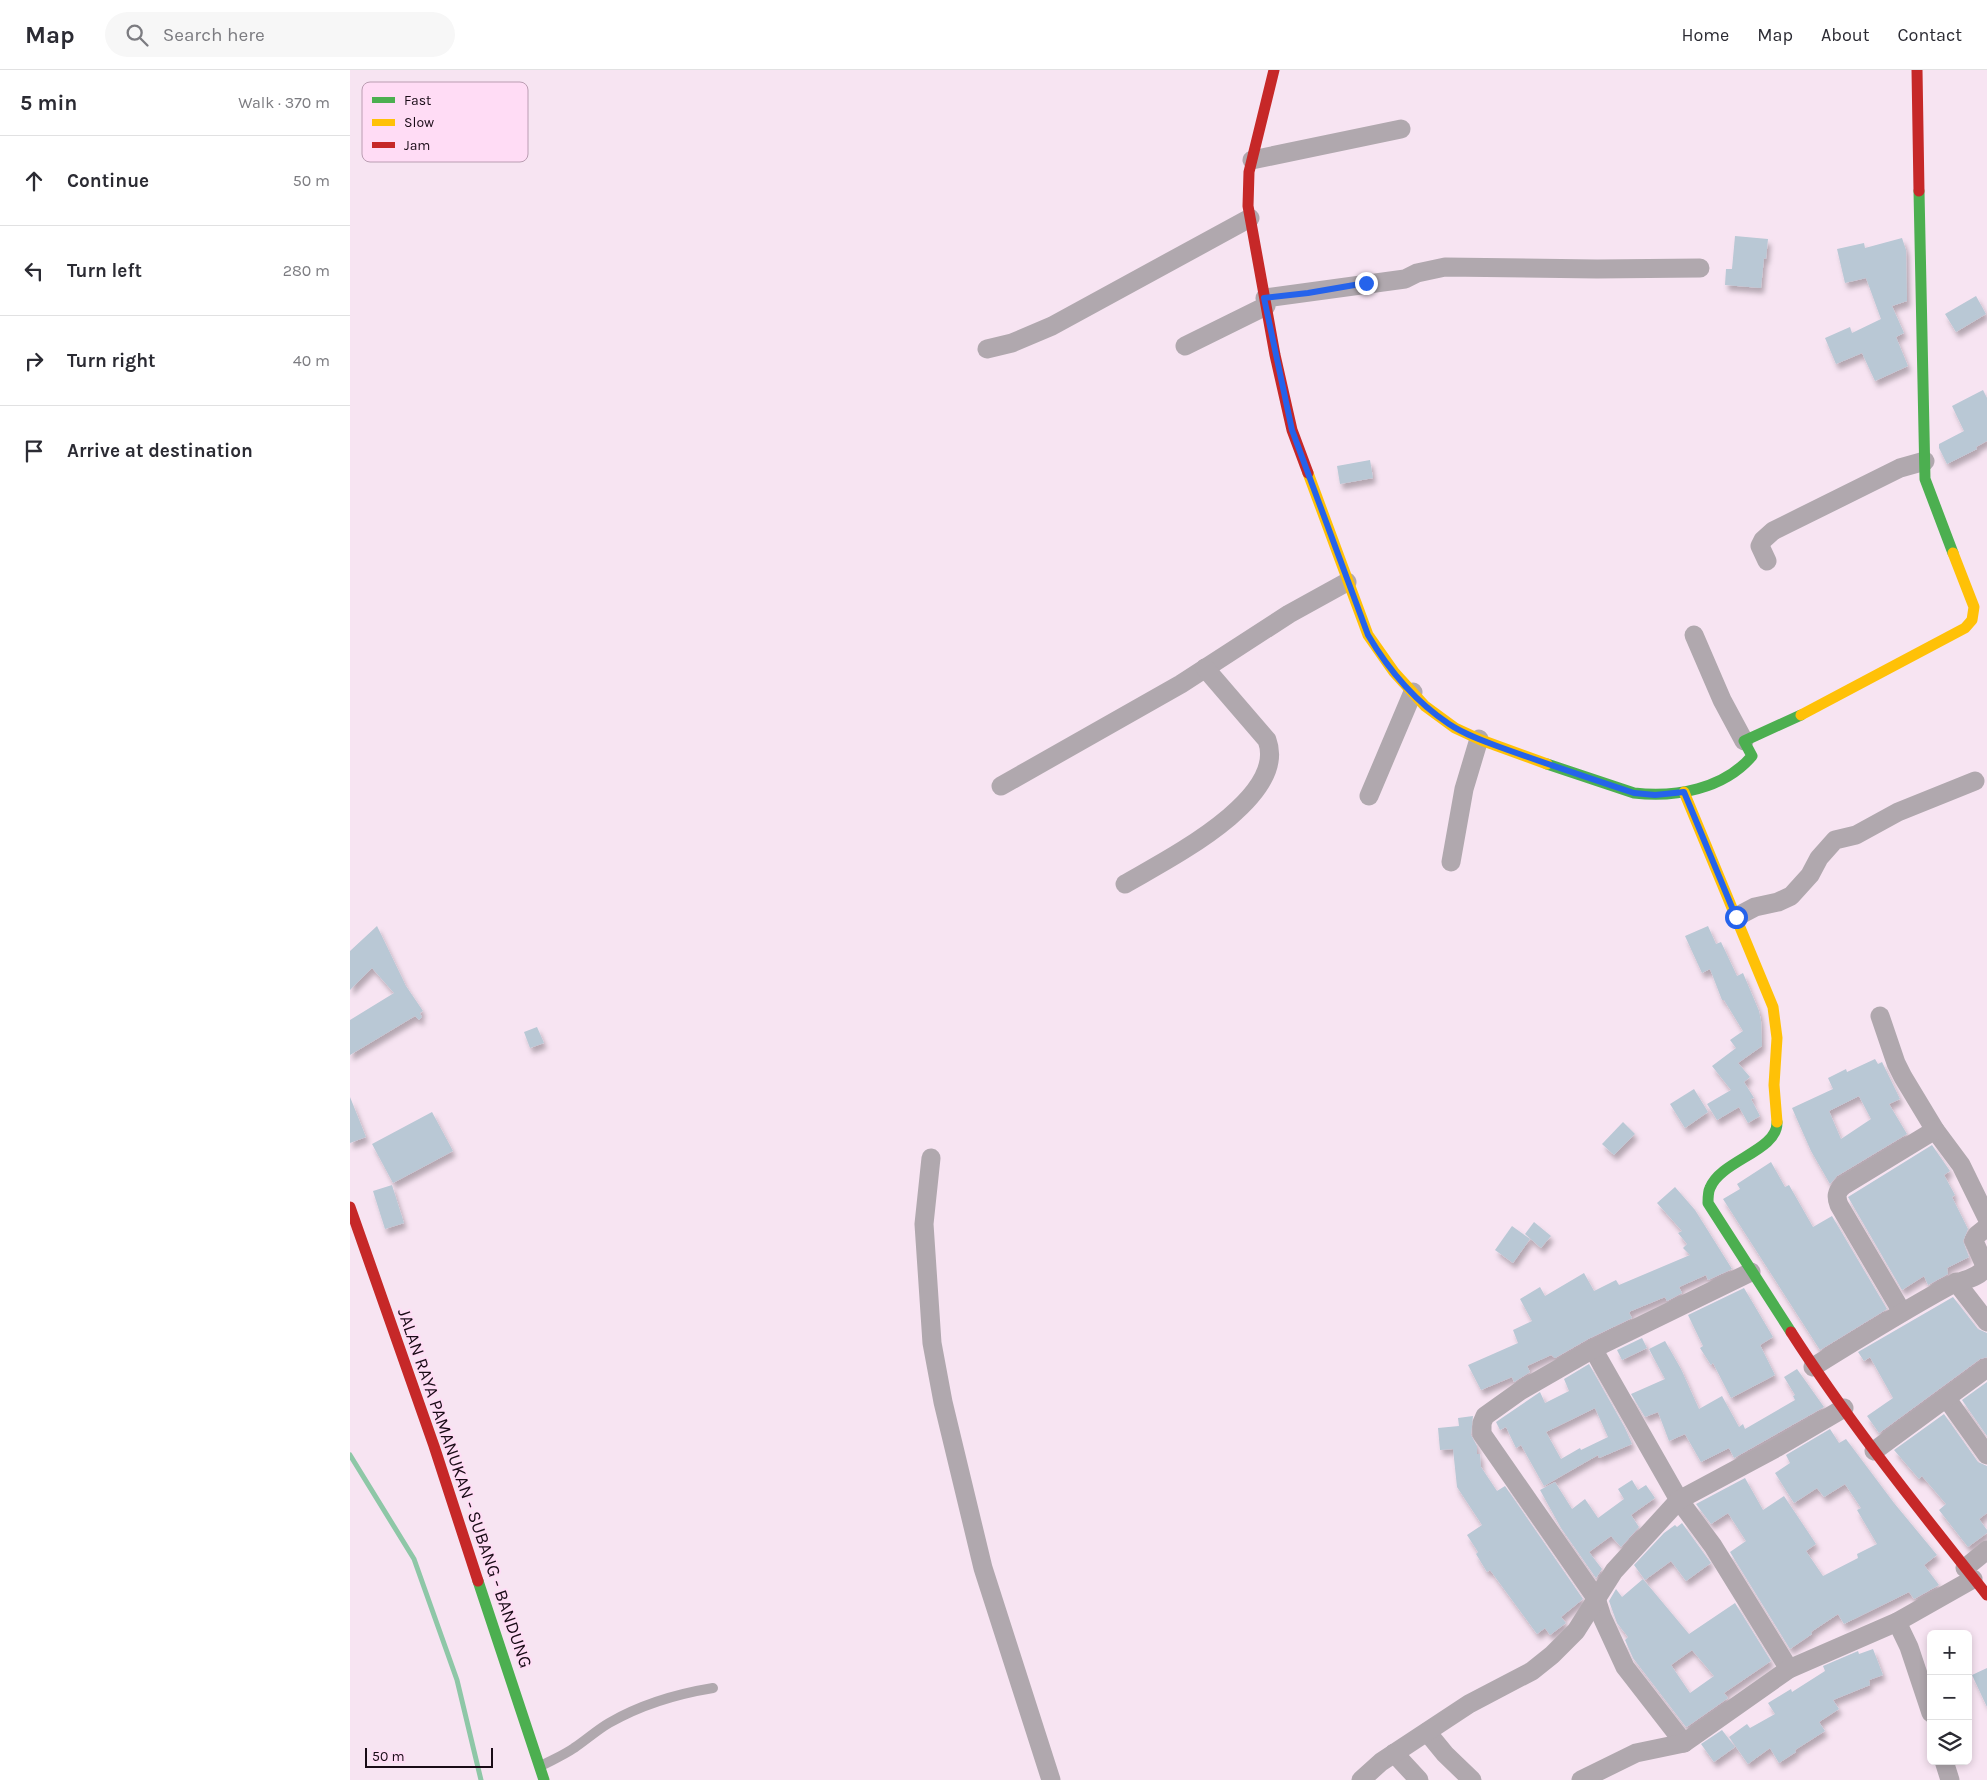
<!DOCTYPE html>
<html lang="en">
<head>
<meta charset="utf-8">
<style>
  :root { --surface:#fff; --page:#f7f7f7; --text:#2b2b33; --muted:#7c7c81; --line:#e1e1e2 }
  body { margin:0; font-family:Karla,sans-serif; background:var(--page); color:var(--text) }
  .controls { position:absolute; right:15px; bottom:15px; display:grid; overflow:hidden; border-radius:8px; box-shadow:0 2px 8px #0003 }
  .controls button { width:45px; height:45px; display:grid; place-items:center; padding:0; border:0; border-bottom:1px solid var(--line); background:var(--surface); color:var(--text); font:25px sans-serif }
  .scale { position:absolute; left:15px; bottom:12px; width:128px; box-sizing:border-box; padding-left:5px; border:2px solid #190b16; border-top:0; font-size:14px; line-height:18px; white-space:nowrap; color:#190b16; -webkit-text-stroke:4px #ffdcf5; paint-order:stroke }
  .stop { position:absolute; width:15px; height:15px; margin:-11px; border:4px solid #2563eb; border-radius:50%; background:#fff }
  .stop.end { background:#2563eb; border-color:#fff; box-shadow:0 1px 5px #0008 }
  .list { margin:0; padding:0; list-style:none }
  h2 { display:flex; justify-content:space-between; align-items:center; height:65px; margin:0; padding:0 20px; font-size:21px }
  h2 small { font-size:16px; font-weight:400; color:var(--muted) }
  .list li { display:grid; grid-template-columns:32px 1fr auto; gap:15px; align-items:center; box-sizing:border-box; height:90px; padding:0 20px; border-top:1px solid var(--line) }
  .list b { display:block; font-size:19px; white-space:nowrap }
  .list em { font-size:16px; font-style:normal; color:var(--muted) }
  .icon { flex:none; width:28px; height:28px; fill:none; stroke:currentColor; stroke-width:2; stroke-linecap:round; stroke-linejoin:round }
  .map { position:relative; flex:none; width:1637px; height:1710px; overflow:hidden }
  header { display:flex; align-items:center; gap:30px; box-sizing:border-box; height:70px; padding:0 25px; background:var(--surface); border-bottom:1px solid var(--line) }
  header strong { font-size:24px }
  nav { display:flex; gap:28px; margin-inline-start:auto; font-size:18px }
  .search { width:350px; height:45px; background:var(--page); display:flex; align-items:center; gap:12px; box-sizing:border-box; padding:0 18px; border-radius:28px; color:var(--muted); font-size:19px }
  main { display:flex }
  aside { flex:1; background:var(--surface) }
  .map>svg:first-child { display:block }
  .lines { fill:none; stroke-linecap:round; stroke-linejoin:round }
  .stream { stroke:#8ec7a7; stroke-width:5 }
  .building { fill:#b9c8d5; fill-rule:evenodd; filter:url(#shadow) }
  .lane { stroke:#b0a8ae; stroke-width:10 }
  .street { stroke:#b0a8ae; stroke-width:19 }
  .fast { stroke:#4caf50; stroke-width:11 }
  .slow { stroke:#ffc107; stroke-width:11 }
  .jam { stroke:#c62828; stroke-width:11 }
  .route { stroke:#2563eb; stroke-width:6 }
  .labels { text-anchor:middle; stroke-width:4; stroke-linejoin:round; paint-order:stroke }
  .street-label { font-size:18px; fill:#190b16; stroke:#ffdcf5 }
  .key { fill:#ffdcf5; stroke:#ba9db2; stroke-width:1 }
  .key-label { font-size:14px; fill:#190b16 }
</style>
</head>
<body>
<header>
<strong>Map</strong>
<div class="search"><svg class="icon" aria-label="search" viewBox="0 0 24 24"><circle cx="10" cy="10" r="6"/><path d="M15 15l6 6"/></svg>Search here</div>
<nav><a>Home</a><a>Map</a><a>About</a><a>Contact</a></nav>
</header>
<main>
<aside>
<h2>5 min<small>Walk · 370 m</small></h2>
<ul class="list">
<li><svg class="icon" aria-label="ahead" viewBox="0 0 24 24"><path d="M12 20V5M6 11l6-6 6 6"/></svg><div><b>Continue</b></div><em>50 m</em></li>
<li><svg class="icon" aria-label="left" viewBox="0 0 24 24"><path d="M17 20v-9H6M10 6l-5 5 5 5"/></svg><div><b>Turn left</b></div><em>280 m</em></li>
<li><svg class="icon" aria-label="right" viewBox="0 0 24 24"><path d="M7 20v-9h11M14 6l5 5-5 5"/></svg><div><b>Turn right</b></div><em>40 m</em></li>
<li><svg class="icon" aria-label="arrive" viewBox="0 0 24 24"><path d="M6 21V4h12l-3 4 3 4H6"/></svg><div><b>Arrive at destination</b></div></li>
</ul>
</aside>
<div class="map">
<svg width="1637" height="1710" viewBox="0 0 1637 1710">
  <defs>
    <filter id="shadow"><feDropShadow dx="3" dy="5.5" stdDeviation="2.5" flood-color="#0004"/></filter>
  </defs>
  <rect width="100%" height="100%" fill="#f7e4f2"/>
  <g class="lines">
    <polyline class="stream" points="0,1385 64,1489 107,1610 131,1710"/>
  </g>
  <g class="building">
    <polygon points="1385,166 1418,169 1416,189 1414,188 1411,218 1375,215 1376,199 1382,199"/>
    <polygon points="1552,168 1556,180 1557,231 1542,236 1554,263 1546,267 1558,296 1525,311 1512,283 1486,294 1475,268 1500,257 1502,263 1531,249 1516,208 1495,213 1487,179 1514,173 1515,178"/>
    <polygon points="1626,226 1636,244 1606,262 1595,244"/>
    <polygon points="1633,320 1637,328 1637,371 1626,377 1627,379 1597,394 1589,378 1589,374 1614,361 1602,336"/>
    <polygon points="1020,390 1023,408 990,414 987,396"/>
    <polygon points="27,856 56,916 73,941 70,943 72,947 69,950 65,946 0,985 0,950 44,923 22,898 0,920 0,881"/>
    <polygon points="1358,856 1366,874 1371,872 1387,906 1393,903 1409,941 1411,951 1412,976 1388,993 1400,1007 1394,1012 1404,1028 1401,1029 1410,1046 1398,1053 1389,1037 1367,1050 1357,1034 1381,1020 1362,996 1386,978 1380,970 1393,961 1374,930 1372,930 1360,899 1352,903 1335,866"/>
    <polygon points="187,957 194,973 180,978 174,962"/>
    <path d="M1525,989L1528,994L1532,992L1550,1029L1539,1034L1557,1064L1487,1106L1480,1114L1461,1081L1442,1038L1483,1019L1478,1008L1496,999L1497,1002ZM1509,1026L1521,1049L1491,1069L1479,1041Z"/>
    <polygon points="1344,1019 1358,1042 1335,1058 1320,1034"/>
    <polygon points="0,1027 16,1067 0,1073"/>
    <polygon points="82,1042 103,1081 43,1113 22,1074"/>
    <polygon points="1273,1052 1285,1064 1264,1085 1252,1074"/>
    <polygon points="1582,1075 1600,1101 1594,1105 1605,1125 1602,1127 1618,1159 1613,1171 1619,1187 1597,1198 1598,1204 1578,1215 1574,1206 1552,1220 1498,1127"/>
    <polygon points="1421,1092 1435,1117 1439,1115 1463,1157 1482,1146 1537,1239 1470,1280 1373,1129 1390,1119 1387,1114"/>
    <polygon points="42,1115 54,1153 35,1159 23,1121"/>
    <polygon points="1325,1117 1345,1140 1382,1199 1358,1210 1356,1205 1329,1217 1332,1223 1317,1231 1315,1227 1281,1241 1279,1243 1282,1248 1238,1269 1205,1288 1201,1285 1177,1296 1180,1302 1164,1312 1162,1307 1131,1320 1118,1295 1168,1273 1163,1260 1182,1251 1170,1229 1190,1217 1195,1226 1234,1203 1244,1221 1266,1210 1269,1215 1340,1185 1333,1178 1337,1174 1328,1163 1332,1161 1307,1133"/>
    <polygon points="1184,1152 1201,1166 1191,1178 1175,1164"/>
    <polygon points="1162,1156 1180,1169 1163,1193 1145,1180"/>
    <polygon points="1394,1218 1423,1267 1410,1275 1425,1305 1381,1328 1363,1293 1361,1295 1350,1278 1353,1276 1338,1245"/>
    <polygon points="1603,1227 1628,1259 1637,1263 1637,1287 1630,1289 1529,1363 1517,1346 1543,1328 1520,1287 1514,1291 1508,1282"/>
    <polygon points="1292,1268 1297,1278 1272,1290 1267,1280"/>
    <polygon points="1315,1271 1331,1299 1349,1339 1372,1326 1389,1357 1393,1354 1395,1359 1445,1330 1443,1326 1445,1325 1434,1307 1447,1299 1474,1337 1384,1388 1379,1378 1351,1392 1335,1364 1319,1371 1308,1342 1295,1347 1281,1324 1315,1309 1299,1279"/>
    <path d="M1239,1294L1275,1358L1282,1374L1249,1388L1248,1385L1194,1416L1171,1375L1166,1378L1156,1357L1150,1360L1146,1352L1190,1322L1195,1333L1219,1321L1214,1309ZM1245,1338L1258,1367L1231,1380L1230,1378L1211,1389L1196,1362Z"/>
    <polygon points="1637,1312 1637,1366 1612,1330"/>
    <polygon points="1594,1344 1628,1392 1637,1396 1637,1443 1629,1449 1637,1460 1637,1463 1618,1477 1589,1440 1596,1434 1572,1406 1569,1409 1544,1380"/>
    <polygon points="1123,1346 1121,1365 1127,1376 1127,1384 1130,1384 1131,1397 1147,1421 1155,1416 1233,1529 1211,1547 1216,1553 1200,1565 1195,1558 1187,1564 1140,1500 1137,1502 1126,1484 1128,1482 1117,1465 1132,1455 1107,1417 1103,1379 1090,1380 1088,1358 1109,1356 1108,1348"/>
    <polygon points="1480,1359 1489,1373 1496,1369 1544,1433 1587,1485 1574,1495 1589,1515 1564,1529 1559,1522 1494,1554 1488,1544 1461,1562 1462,1564 1440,1579 1380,1482 1396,1471 1378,1443 1361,1454 1346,1434 1395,1408 1413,1440 1434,1426 1466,1474 1456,1481 1473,1506 1508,1488 1507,1484 1527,1474 1507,1440 1511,1438 1495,1414 1474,1427 1467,1418 1444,1433 1425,1403 1440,1393 1436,1385"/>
    <polygon points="1282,1410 1288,1420 1296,1415 1305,1428 1281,1445 1289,1457 1271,1477 1261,1466 1239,1482 1252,1499 1246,1508 1211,1458 1190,1420 1205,1412 1222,1439 1235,1429 1248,1448 1274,1429 1268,1419"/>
    <polygon points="1332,1453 1361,1493 1336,1511 1321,1491 1295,1510 1284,1495 1314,1463 1325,1455 1327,1457"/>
    <path d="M1293,1509L1339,1564L1385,1533L1421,1591L1374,1623L1378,1628L1338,1656L1336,1657L1283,1588L1275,1570L1278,1567L1267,1553L1259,1531L1266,1519L1272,1527ZM1342,1580L1364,1606L1340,1623L1321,1595Z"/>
    <polygon points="1523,1579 1533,1605 1519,1610 1520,1615 1483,1630 1489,1639 1469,1652 1475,1661 1445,1680 1446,1682 1429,1693 1420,1678 1398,1694 1379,1667 1397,1654 1400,1658 1425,1644 1418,1633 1441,1619 1442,1622 1475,1601 1473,1596 1508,1581 1509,1584"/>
    <polygon points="1637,1598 1637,1637 1622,1605"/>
    <polygon points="1372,1660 1385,1677 1364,1692 1351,1674"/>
  </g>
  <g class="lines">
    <path class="lane" d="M191,1696C202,1690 214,1685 224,1678C236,1670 247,1660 259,1653C292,1634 326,1624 363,1618"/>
    <g class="street">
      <polyline points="902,90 1051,59"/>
      <polyline points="915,228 1055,209 1067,203 1095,197 1247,199 1350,198"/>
      <polyline points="835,276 916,236"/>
      <polyline points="637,279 662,273 702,256 900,148"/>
      <polyline points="1417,491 1410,476 1413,470 1423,461 1550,398 1575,391"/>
      <polyline points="1344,565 1372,630 1394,671"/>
      <polyline points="651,716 831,614 939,544 997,512"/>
      <polyline points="1019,726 1063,622"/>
      <polyline points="1101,792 1114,719 1129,669"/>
      <path d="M775,814C814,791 939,729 917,670L855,598"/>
      <polyline points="1386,847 1405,837 1428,832 1441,826 1460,805 1469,788 1485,770 1506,765 1548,742 1625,711"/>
      <polyline points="1530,946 1546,993 1553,1007 1585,1060 1611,1095 1637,1148"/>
      <polyline points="581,1088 574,1154 582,1273 593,1332 633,1498 701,1710"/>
      <polyline points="1606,1212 1637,1252"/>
      <path d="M1552,1242L1489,1135C1486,1127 1486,1122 1493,1116L1585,1060"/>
      <polyline points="1243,1279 1329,1430 1363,1476 1439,1599"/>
      <path d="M1463,1297C1508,1269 1553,1241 1599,1216C1610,1210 1631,1209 1635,1196L1624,1171L1627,1165L1637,1157"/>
      <polyline points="1597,1329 1637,1385"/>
      <polyline points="1524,1381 1637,1298"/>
      <polyline points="1615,1498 1637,1480"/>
      <polyline points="1547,1552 1559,1577 1581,1643"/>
      <polyline points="1077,1662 1095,1684 1122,1710"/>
      <polyline points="1334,1673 1275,1597 1252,1547 1246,1528 1132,1364 1132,1353 1135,1346 1170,1321 1243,1279 1401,1202"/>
      <polyline points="1044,1683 1069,1710"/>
      <polyline points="1594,1691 1600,1710"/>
      <polyline points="1011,1710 1031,1692 1119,1634 1182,1601 1202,1585 1226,1561 1264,1501 1329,1430 1426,1378 1494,1338"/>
      <polyline points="1231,1710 1286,1683 1334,1673 1439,1599 1547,1552 1623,1509"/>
    </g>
    <g class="fast">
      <polyline points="1569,121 1575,409 1603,483"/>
      <path d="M1197,694L1284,723C1325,728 1374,719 1402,686L1394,671L1451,645"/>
      <path d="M1427,1052C1428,1081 1371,1090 1360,1118C1358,1122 1358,1128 1358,1133L1441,1262"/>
      <polyline points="128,1511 194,1710"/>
    </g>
    <g class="slow">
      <polyline points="958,403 1018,565 1044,602 1075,636 1105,658 1131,670 1197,694"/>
      <polyline points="1451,645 1615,558 1622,550 1624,537 1603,483"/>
      <polyline points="1334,722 1423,937 1427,968 1424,1015 1427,1052"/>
    </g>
    <g class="jam">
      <polyline points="924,0 899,102 898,136 925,285 942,360 958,403"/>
      <polyline points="1567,0 1569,121"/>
      <polyline points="0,1137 84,1376 128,1511"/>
      <path d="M1441,1262C1500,1354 1569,1439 1637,1525"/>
    </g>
  </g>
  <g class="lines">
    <path class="route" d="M1016,213L958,223L914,228L942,360L1018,565C1038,599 1066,632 1099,654C1117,666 1139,673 1158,680C1200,695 1242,709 1284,723L1305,725L1334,722L1386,847"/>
  </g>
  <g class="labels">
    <g class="street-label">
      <text transform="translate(115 1418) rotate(71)" y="6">JALAN RAYA PAMANUKAN - SUBANG - BANDUNG</text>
    </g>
  </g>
  <rect x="12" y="12" width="166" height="80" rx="8" class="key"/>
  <rect x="22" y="27" width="23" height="6" fill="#4caf50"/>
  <rect x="22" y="49" width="23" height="7" fill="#ffc107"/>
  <rect x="22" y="72" width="23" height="6" fill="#c62828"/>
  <g class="key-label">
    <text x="54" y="35">Fast</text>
    <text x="54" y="57">Slow</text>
    <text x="54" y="80">Jam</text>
  </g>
</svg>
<div class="controls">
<button>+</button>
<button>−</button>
<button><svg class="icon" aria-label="layers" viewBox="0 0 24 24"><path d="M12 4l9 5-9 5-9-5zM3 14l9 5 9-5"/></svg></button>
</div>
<div class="scale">50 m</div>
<div class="stop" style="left:1386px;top:847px"></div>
<div class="stop end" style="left:1016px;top:213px"></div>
</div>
</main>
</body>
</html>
